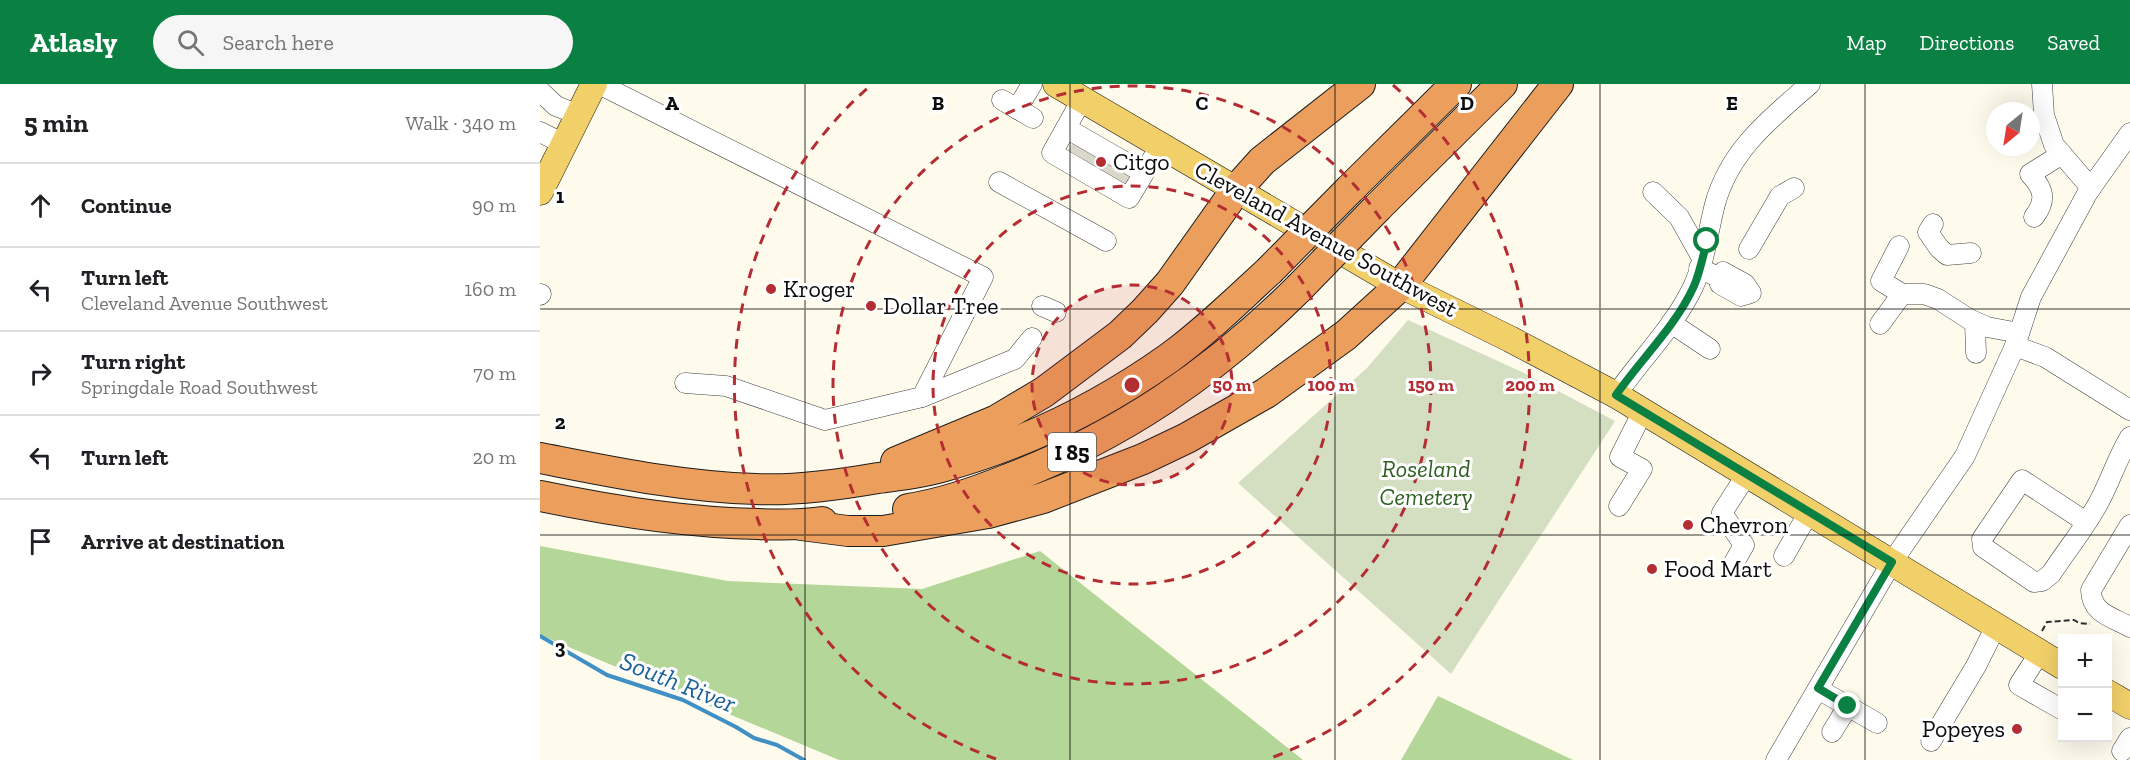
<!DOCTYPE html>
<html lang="en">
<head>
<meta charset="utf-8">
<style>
  :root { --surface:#fff; --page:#f6f6f6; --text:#202124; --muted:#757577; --line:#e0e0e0; --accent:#0b8043 }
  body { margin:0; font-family:"Zilla Slab",serif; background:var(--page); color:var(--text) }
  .controls { position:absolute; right:18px; bottom:18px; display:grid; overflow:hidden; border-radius:0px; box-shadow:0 6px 24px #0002 }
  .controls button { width:54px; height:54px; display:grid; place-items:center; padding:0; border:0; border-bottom:2px solid var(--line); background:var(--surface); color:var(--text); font:30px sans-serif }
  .compass { position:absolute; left:1446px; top:18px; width:54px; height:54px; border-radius:50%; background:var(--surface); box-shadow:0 6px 24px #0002; rotate:210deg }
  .stop { position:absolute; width:18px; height:18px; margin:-14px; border:4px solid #0b8043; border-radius:50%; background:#fff }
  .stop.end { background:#0b8043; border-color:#fff; box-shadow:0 2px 6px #0008 }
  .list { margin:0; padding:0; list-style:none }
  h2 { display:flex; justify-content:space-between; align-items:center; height:78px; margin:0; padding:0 24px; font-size:26px }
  h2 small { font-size:20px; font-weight:400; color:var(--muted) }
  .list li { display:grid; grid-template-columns:39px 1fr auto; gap:18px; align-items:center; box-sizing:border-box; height:84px; padding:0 24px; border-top:2px solid var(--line) }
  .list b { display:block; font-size:22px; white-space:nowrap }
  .list p { margin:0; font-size:20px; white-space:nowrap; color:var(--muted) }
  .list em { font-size:20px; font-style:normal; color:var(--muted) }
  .icon { flex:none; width:33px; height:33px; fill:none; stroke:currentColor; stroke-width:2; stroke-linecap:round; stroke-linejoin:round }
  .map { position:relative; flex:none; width:1590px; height:676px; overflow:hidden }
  header { display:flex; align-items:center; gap:36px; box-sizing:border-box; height:84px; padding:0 30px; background:var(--accent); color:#fff }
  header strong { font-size:28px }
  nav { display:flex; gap:33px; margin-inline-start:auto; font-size:21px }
  .search { width:420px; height:54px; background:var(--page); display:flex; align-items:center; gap:15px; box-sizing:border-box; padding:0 21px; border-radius:33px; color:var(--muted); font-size:22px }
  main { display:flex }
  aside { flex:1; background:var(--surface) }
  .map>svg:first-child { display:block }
  .forest { fill:#b4d699 }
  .cemetery { fill:#d4dec0 }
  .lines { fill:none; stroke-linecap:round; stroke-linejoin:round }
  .stream { stroke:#4090c5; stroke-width:4 }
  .minor-tunnel { stroke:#dad7cb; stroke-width:20; stroke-dasharray:20 10; stroke-linecap:butt }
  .minor-casing { stroke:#3f3f3f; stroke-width:21 }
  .major-casing { stroke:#1d1d1d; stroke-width:27 }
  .highway-casing { stroke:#1d1d1d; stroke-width:32 }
  .path { stroke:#2e2e2e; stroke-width:2; stroke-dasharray:6 3; stroke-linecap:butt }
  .minor { stroke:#fff; stroke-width:20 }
  .major { stroke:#f1d06a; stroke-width:26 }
  .highway { stroke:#ec9e5d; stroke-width:30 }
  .highway-bridge-casing { stroke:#1d1d1d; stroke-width:32; stroke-linecap:butt }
  .highway-bridge { stroke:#ec9e5d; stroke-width:30 }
  .route { stroke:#0b8043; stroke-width:8 }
  .grid { fill:none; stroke:#0c0c0c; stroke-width:1.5; stroke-opacity:0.55 }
  .ring { fill:none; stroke:#b42d33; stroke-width:3; stroke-dasharray:10 8 }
  .poi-dot { fill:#b42d33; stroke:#fff; stroke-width:2 }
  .labels { text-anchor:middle; stroke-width:6; stroke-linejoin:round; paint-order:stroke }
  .shield { fill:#fff; stroke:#555; stroke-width:1.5 }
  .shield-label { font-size:22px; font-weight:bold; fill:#0c0c0c }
  .poi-label { font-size:24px; fill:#0c0c0c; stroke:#fff; text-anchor:start }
  .street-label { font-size:24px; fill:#0c0c0c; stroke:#fff }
  .park-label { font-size:24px; font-style:italic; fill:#2e6021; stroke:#fff }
  .water-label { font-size:26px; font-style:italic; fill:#1d6297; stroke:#fff }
  .grid-label { font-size:20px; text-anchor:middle; font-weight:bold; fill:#0c0c0c; stroke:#fff; stroke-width:6; stroke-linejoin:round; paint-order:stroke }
  .centre { fill:#b42d33; stroke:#fff; stroke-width:3 }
  .ring-label { font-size:18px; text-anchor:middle; font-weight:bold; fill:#b42d33; stroke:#fff; stroke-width:6; stroke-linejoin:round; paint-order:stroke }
</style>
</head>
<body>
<header>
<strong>Atlasly</strong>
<div class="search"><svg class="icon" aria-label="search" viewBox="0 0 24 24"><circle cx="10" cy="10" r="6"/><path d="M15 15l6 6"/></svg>Search here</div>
<nav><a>Map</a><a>Directions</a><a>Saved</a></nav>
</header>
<main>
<aside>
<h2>5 min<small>Walk · 340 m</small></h2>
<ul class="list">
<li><svg class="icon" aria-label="ahead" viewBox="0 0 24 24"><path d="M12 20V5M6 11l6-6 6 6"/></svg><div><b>Continue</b></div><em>90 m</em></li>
<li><svg class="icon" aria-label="left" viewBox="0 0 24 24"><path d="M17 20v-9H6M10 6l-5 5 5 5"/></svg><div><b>Turn left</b><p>Cleveland Avenue Southwest</p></div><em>160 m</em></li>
<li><svg class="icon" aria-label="right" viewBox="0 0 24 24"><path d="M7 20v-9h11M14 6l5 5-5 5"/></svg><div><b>Turn right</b><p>Springdale Road Southwest</p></div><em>70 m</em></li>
<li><svg class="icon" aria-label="left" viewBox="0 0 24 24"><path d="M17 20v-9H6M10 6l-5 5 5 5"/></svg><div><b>Turn left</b></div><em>20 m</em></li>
<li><svg class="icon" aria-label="arrive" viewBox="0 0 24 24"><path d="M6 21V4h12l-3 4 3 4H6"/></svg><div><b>Arrive at destination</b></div></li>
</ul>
</aside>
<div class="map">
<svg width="1590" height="676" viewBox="0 0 1590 676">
  <rect width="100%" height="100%" fill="#fefbed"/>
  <g class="forest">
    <polygon points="0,462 188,497 382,505 500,467 763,676 299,676 0,551"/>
    <polygon points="898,612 1033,676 861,676"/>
  </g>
  <polygon class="cemetery" points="868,236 984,289 1075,337 911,590 698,399 827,284"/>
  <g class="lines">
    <polyline class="stream" points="0,552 67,591 143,616 196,643 214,654 237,661 264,676"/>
    <g class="minor-tunnel">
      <polyline points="537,71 544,59"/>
      <polyline points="551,80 559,67"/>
      <polyline points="564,88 572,75"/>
      <polyline points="579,96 586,84"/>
    </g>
    <defs>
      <g id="minor">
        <polyline points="59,0 443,193 382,313 285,336 186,302 145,299"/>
        <polyline points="1502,0 1504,31 1514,61 1551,104"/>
        <polyline points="0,7 16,22 39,31"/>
        <polyline points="542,15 526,44 604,89 620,62"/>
        <polyline points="462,16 493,34"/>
        <polyline points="477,25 492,0"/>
        <polyline points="526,44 512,69 589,114 604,89"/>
        <polyline points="0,48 24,60"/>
        <polyline points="459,98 566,157"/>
        <polyline points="1113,108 1139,133 1162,174"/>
        <path d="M1494,133C1507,116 1504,105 1490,90L1522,70"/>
        <polyline points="1393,140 1388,148 1399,164 1407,171 1431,169"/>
        <polyline points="1359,162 1341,197 1362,210 1384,210 1398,215 1429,235 1447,243 1479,249"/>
        <polyline points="1209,165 1240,112 1254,104"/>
        <polyline points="1159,184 1178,193 1180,200 1201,212 1211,209 1205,200 1183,188 1178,193"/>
        <polyline points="0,211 1,210"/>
        <polyline points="502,222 516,228"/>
        <polyline points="1435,238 1436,269"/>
        <polyline points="1131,239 1170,265"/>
        <polyline points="1340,240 1362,210"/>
        <polyline points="1475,262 1505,273 1590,326"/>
        <path d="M1076,311C1101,275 1134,243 1153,203C1165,177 1168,147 1175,120C1190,66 1230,35 1270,0"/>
        <polyline points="382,313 475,275 492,254"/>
        <polyline points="1079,422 1102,385 1080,373 1103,327"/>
        <path d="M1546,438L1482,396L1442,455L1443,463L1494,498L1502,497L1511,490C1528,464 1549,439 1562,412C1572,392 1578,373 1590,353"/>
        <path d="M1590,441L1551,506C1551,529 1572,533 1590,543"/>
        <polyline points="1244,472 1269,428"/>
        <polyline points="1191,484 1204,461 1182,429 1207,390"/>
        <polyline points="1500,568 1479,601 1521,625 1522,622"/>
        <polyline points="1278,605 1337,639"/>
        <polyline points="1292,648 1308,622"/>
        <polyline points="1391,657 1436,582 1456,542"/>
        <polyline points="1582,667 1590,654"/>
        <polyline points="1236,676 1352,478 1425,372 1475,262 1491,213 1548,108 1590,49"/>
      </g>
      <g id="major">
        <polyline points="516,0 850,196 970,255 1076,311 1522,582"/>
        <polyline points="0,108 54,0"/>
        <polyline points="1568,609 1590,622"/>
      </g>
      <g id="highway">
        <polyline points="810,105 916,0"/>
        <polyline points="838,123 962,0"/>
        <path d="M0,374C72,388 143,403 216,405C256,407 298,401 338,394C359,391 380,389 401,383C482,361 560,323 629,274C665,248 696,217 729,187"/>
        <polyline points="356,378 457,336 504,308 580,251 605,227 630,199 696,106 722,77 820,0"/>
        <path d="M0,412C72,427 145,439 218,440C239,441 260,441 282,438"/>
        <path d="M368,425C402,420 436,408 468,395C581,352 673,289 759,204"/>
        <polyline points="261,441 308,447 343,447 448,429 503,414 603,375 647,354 726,309 806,251 861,201 1018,0"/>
      </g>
    </defs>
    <use href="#minor" class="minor-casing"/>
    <use href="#major" class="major-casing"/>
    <use href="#highway" class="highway-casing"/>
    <polyline class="path" points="1502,547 1507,538 1534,536 1539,539 1550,540"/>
    <use href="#minor" class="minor"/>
    <use href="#major" class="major"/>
    <use href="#highway" class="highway"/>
    <defs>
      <g id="highway-bridge">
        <polyline points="729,187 810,105"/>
        <polyline points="759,204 838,123"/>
      </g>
    </defs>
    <use href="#highway-bridge" class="highway-bridge-casing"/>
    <use href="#highway-bridge" class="highway-bridge"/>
  </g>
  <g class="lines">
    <path class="route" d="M1167,157C1163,172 1160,188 1154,202C1136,242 1101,275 1076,311L1352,478L1278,604L1308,622"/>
  </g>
  <path class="grid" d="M265,0V676M530,0V676M795,0V676M1060,0V676M1325,0V676M0,225H1590M0,451H1590"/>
  <circle cx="592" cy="301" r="100" fill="#b42d33" fill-opacity=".12"/>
  <g class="ring">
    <circle cx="592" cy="301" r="100"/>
    <circle cx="592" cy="301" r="199"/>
    <circle cx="592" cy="301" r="299"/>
    <path d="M456 675A398 398 0 0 1 331 1M853 1A398 398 0 0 1 728 675"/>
  </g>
  <g class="poi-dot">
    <circle cx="561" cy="78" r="6"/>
    <circle cx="231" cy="205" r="6"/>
    <circle cx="331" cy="222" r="6"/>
    <circle cx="1148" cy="441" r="6"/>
    <circle cx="1112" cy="485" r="6"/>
    <circle cx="1477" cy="645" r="6"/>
  </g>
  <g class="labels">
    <rect class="shield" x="508" y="349" width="48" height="38" rx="4.5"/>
    <g class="shield-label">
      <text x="532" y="376">I 85</text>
    </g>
    <g class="poi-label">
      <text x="573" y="86">Citgo</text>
      <text x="243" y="213">Kroger</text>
      <text x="343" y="230">Dollar Tree</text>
      <text x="1160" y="449">Chevron</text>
      <text x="1124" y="493">Food Mart</text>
      <text x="1465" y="653" text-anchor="end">Popeyes</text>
    </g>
    <g class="street-label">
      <text transform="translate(786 155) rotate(29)" y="8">Cleveland Avenue Southwest</text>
    </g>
    <g class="park-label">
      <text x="886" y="393">Roseland<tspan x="886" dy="28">Cemetery</tspan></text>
    </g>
    <g class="water-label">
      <text transform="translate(138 598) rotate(22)" y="9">South River</text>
    </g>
  </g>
  <g class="grid-label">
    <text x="132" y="26">A</text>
    <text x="398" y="26">B</text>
    <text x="662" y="26">C</text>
    <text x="927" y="26">D</text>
    <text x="1192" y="26">E</text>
    <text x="20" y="119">1</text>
    <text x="20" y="345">2</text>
    <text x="20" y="570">3</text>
  </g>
  <circle cx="592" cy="301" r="9" class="centre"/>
  <g class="ring-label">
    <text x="692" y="307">50 m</text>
    <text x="791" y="307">100 m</text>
    <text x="891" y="307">150 m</text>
    <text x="990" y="307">200 m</text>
  </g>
</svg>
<div class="controls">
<button>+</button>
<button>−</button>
</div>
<svg class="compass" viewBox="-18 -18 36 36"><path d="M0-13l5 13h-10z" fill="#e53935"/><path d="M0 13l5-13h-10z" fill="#757577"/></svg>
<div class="stop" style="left:1167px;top:157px"></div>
<div class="stop end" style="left:1308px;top:622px"></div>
</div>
</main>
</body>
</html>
